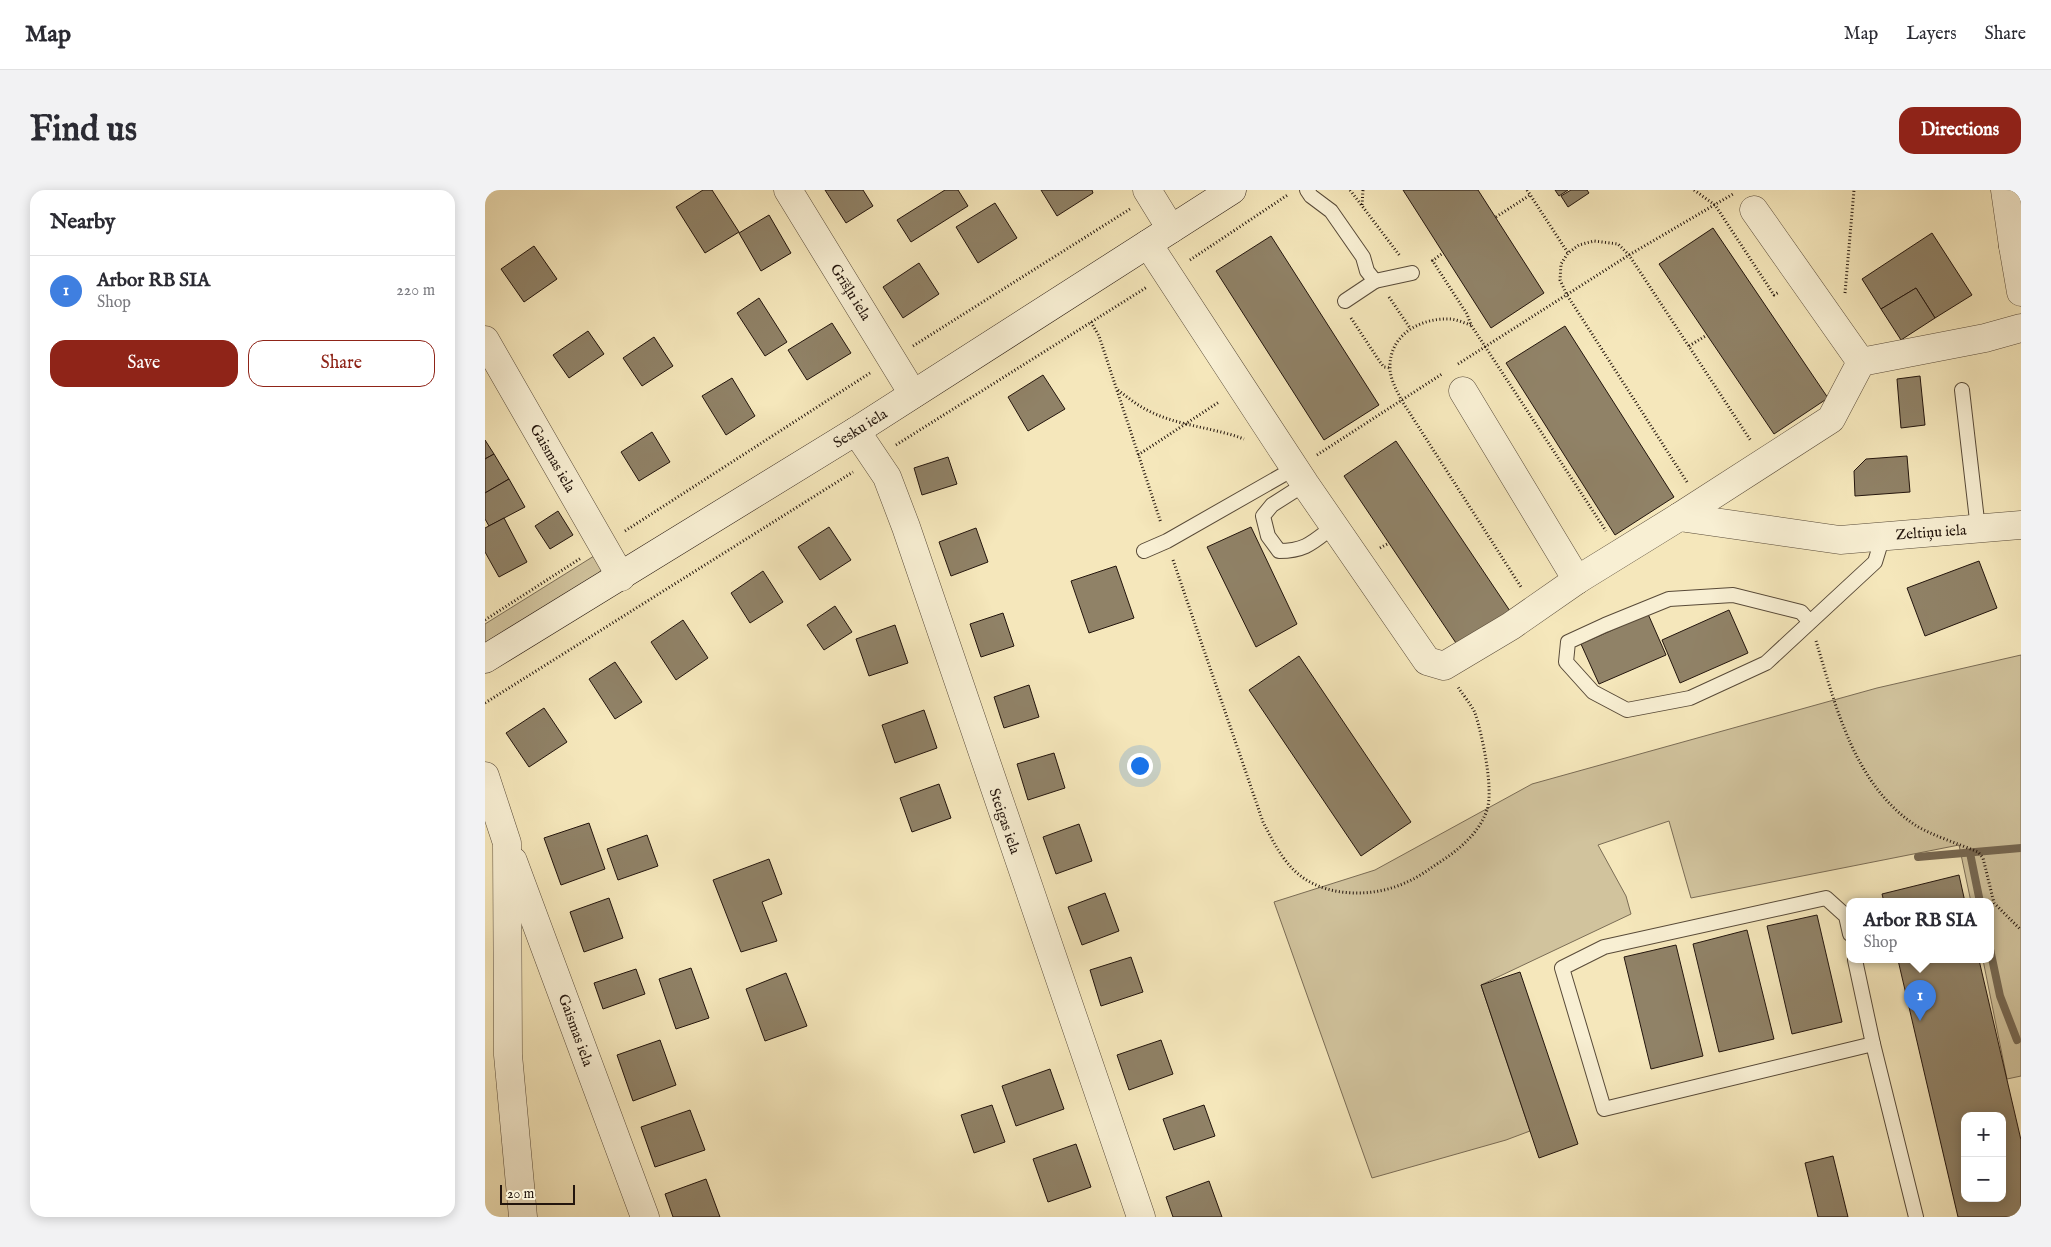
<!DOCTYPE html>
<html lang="en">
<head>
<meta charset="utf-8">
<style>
  :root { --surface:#fff; --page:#f2f2f3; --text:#2b2b33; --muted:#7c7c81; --line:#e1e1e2; --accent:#8f2418 }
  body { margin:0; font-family:"IM FELL English",serif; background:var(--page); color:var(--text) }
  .controls { position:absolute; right:15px; bottom:15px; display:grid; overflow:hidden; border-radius:10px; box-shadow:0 2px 12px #0003 }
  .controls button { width:45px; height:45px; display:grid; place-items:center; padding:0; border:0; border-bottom:1px solid var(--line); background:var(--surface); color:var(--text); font:25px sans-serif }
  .scale { position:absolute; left:15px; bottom:12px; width:75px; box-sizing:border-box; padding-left:5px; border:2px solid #23150d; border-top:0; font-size:14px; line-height:18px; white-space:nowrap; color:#23150d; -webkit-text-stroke:4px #f8efd3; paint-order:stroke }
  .you { position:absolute; left:654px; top:575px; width:18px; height:18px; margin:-12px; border:4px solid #fff; border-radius:50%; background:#1a73e8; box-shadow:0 0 0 8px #1a73e833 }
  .badge { display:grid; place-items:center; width:32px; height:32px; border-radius:50%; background:var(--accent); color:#fff; font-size:16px; font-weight:700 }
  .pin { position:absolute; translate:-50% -41px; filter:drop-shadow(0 1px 2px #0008) }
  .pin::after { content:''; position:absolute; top:26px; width:18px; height:15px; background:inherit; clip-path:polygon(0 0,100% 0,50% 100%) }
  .popup { position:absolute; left:1361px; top:708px; width:148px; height:65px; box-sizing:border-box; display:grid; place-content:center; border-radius:10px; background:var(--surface); filter:drop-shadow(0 1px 4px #0005); font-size:16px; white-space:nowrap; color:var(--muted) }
  .popup b { font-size:19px; color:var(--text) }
  .popup::after { content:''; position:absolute; left:50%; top:100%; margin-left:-10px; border:10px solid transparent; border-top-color:var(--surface) }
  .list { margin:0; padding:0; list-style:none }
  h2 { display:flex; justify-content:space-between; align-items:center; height:65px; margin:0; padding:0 20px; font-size:21px }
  h2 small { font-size:16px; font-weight:400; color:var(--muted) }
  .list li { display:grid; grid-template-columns:32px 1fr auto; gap:15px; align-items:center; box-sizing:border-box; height:70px; padding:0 20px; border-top:1px solid var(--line) }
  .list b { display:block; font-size:19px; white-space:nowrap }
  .list p { margin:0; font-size:16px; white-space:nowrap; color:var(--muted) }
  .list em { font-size:16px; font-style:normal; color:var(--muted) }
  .actions { display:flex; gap:10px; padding:15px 20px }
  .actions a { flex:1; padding:11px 0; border:1px solid var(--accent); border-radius:15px; text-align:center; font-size:18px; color:var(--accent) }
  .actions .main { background:var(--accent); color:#fff }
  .map { position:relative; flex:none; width:1536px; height:1027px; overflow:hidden; border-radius:15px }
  header { display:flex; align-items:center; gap:30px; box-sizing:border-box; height:70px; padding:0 25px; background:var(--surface); border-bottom:1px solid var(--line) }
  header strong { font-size:24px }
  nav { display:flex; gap:28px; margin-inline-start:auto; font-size:18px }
  .intro { display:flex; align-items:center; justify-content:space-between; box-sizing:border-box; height:120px; padding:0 30px }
  h1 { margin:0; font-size:35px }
  .button { padding:12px 22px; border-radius:15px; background:var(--accent); color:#fff; font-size:18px; font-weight:700 }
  main { display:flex; gap:30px; padding:0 30px }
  aside { flex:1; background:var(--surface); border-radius:15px; box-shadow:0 2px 12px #0003 }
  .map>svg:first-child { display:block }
  .green { fill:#d1c39d; stroke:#7a6c55 }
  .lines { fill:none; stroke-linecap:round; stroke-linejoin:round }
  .stream { stroke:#766852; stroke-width:8 }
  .building { fill:#908267; stroke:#23150d; fill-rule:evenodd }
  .lane-casing { stroke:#584a38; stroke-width:16 }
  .street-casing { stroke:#584a38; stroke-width:29 }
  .secondary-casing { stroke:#23150d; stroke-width:29 }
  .path { stroke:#23150d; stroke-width:3; stroke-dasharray:1 2.5; stroke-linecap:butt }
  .lane { stroke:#f8efd3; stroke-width:14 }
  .street { stroke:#f8efd3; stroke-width:28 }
  .secondary { stroke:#f8efd3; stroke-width:28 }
  .labels { text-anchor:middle; stroke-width:4; stroke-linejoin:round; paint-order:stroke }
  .street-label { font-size:15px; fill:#23150d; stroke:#f8efd3 }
</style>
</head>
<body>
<header>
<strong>Map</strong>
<nav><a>Map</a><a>Layers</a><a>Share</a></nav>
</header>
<div class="intro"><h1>Find us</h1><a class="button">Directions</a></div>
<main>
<aside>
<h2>Nearby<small></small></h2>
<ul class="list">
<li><span class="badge" style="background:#3f7fe0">1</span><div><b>Arbor RB SIA</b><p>Shop</p></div><em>220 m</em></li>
</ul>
<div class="actions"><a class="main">Save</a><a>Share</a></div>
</aside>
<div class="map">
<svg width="1536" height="1027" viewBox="0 0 1536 1027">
  <rect width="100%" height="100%" fill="#f5e7bb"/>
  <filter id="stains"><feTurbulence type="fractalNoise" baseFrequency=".004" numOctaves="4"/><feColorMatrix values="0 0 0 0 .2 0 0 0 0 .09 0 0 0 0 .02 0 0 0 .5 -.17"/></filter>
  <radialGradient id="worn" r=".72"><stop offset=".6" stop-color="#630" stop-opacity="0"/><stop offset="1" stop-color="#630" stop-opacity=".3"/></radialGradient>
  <g class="green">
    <polygon points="117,361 118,378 114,383 0,454 0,434"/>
    <polygon points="1536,465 1536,886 1522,889 1498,770 1505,770 1505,712 1486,712 1474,655 1206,708 1184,631 1113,655 1141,706 1146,724 996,795 1045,941 1021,950 887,988 789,712 890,680 1047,594 1392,498"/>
  </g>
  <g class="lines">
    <g class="stream">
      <polyline points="1485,663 1495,712"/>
      <polyline points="1433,667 1536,658"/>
      <polyline points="1505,759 1515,806 1532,850"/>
    </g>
  </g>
  <g class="building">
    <polygon points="218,0 227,0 254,42 220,63 191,17"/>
    <polygon points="340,0 378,0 388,16 361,33"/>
    <polygon points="460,0 473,0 483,16 426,52 412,30"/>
    <polygon points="556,0 607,0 608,3 572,26"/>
    <polygon points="918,0 993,0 1059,103 1006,138"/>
    <polygon points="1070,0 1083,0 1074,6"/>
    <polygon points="1086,0 1102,0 1104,3 1083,17 1076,6"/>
    <polygon points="510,13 532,48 493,73 471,37"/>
    <polygon points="284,25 306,63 276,81 254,43"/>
    <polygon points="1228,38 1343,208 1289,244 1174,74"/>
    <polygon points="1447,43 1487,105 1450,128 1431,98 1396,119 1377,89"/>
    <polygon points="786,46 894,215 839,250 731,81"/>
    <polygon points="49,56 72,89 39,112 16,79"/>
    <polygon points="434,73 454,104 418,128 398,97"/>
    <polygon points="1431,98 1450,128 1416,150 1396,119"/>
    <polygon points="274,108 302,152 280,166 252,123"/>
    <polygon points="347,133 366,163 322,190 303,160"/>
    <polygon points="1080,136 1189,307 1130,345 1021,173"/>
    <polygon points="103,141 119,164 84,188 68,165"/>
    <polygon points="169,147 188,176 157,196 138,168"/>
    <polygon points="558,185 580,219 543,241 523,207"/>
    <polygon points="1435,186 1440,235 1416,238 1412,189"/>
    <polygon points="247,188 270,226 241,245 217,206"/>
    <polygon points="167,242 185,272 154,291 136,262"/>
    <polygon points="0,250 9,264 0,269"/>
    <polygon points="911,251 1027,424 975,459 859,286"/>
    <polygon points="9,264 24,289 0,303 0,269"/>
    <polygon points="1422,266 1425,302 1370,306 1369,281 1381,269"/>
    <polygon points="463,267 472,294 437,305 429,278"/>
    <polygon points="24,289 40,317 4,336 0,329 0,303"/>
    <polygon points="73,321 88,345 65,359 50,336"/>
    <polygon points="19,328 42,372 14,387 0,362 0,338"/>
    <polygon points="344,337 366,370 335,390 313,357"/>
    <polygon points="766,337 812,434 771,457 722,357"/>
    <polygon points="491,338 503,372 466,386 454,352"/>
    <polygon points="1494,371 1512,418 1440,446 1422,398"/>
    <polygon points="631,376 649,428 604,443 586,391"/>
    <polygon points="278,381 298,412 265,433 246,403"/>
    <polygon points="350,416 367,442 339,460 322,435"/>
    <polygon points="1244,420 1263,463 1195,493 1177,450"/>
    <polygon points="518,423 529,456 496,467 485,434"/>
    <polygon points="1163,424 1181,465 1114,494 1096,454"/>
    <polygon points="198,430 223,468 191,490 166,452"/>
    <polygon points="410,435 423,473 384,486 371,449"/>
    <polygon points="814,466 926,632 876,666 764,500"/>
    <polygon points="130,472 157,512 130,529 104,489"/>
    <polygon points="544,495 554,527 519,538 509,507"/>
    <polygon points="59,518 82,552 44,577 21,543"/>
    <polygon points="439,520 452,558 410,573 397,535"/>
    <polygon points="569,563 580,598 543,610 532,574"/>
    <polygon points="454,594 466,628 427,642 415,608"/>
    <polygon points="104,633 120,679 76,695 59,648"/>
    <polygon points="594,634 607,671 571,684 558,647"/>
    <polygon points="162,645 173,676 133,690 122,659"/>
    <polygon points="284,669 297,704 277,712 292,751 256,762 228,690"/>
    <polygon points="1474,685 1480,712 1399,712 1397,704"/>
    <polygon points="620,703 634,741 597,755 583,717"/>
    <polygon points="124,708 138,748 99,762 85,722"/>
    <polygon points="1332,725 1357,832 1307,844 1282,736"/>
    <polygon points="1262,740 1289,849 1234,862 1208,754"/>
    <polygon points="1191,755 1218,866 1166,879 1139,767"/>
    <polygon points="646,767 658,802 616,816 605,780"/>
    <path d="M1413,770H1494L1536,950V1027H1473ZM1480,926H1517V1008H1480Z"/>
    <polygon points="206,778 224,828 191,839 174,789"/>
    <polygon points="151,779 160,804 118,819 109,793"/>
    <polygon points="1035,782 1093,954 1054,968 996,795"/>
    <polygon points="301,783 322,836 280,851 261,799"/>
    <polygon points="175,850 191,895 148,911 132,865"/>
    <polygon points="676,850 688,884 644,900 632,865"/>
    <polygon points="565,879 579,919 531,936 517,896"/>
    <polygon points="507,915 520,952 489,963 476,925"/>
    <polygon points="719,915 730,946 689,960 678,929"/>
    <polygon points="205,920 220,960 170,977 156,937"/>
    <polygon points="591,954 606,997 563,1012 548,969"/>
    <polygon points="1348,966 1363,1027 1333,1027 1320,973"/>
    <polygon points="221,989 235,1027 188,1027 180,1004"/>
    <polygon points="724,991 737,1027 688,1027 681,1007"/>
  </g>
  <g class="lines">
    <defs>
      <g id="lane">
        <polyline points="822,0 826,6 846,21 878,67 882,81 890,91 860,111"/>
        <polyline points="890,91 927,83"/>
        <polyline points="1477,200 1493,339"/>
        <path d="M820,294L787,315L778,326L783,346L794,361C821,361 828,352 849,336"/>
        <polyline points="659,361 682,351 810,278"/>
        <polyline points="1325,432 1316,422 1248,405 1184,409 1120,435 1083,452 1081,472 1108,502 1142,520 1205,508 1281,473 1390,372 1398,346"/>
        <polyline points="1365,744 1361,726 1341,708 1119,757 1077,778 1119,919 1388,854"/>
        <polyline points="1370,770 1388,854 1431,1027"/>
      </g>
      <g id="street">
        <polyline points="303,0 428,204"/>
        <polyline points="662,0 686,39"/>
        <polyline points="1520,0 1528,56 1536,55"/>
        <polyline points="1269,20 1376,172"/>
        <polyline points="663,54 820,294 942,471 959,476 1026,436 1092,390 978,201"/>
        <polyline points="1528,56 1536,102"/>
        <polyline points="0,150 136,387"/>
        <polyline points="371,241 402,287 421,337 656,1027"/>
        <polyline points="1194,327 1346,229 1376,172 1500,148 1536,138"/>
        <polyline points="1092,390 1194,327 1355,350 1536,335"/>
        <polyline points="0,586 22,653 23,865 38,1027"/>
        <polyline points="28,671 160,1027"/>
      </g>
      <polyline id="secondary" points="0,469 371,241 747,0"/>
    </defs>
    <use href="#lane" class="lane-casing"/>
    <use href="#street" class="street-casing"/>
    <use href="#secondary" class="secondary-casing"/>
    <g class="path">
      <polyline points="865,0 915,66"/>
      <polyline points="1042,0 1083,63"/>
      <polyline points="1209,0 1230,15 1289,105 1294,102"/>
      <polyline points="877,15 878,0"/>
      <polyline points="1011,27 1045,5"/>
      <polyline points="705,70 804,4"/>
      <polyline points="947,70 982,124 986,135 1121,341"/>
      <polyline points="947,71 958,63"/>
      <polyline points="1360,103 1369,0"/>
      <polyline points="904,107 925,138"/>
      <polyline points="866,128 895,172 899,177 905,178"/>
      <polyline points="606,132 614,146 676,333"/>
      <path d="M986,135C979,133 971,129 964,129C935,128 904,145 905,178C905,189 912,201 917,211L1036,397"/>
      <polyline points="428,156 645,19"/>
      <polyline points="1204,156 1222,145"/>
      <polyline points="973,174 1144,65 1248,4"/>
      <path d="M633,200C642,207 652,215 662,220C692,236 727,237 759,249"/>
      <polyline points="411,255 662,97"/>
      <polyline points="653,265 734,212"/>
      <polyline points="832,265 957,184"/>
      <polyline points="1202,292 1082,105 1075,90 1076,74 1083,63 1094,55 1109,51 1133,54 1144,65 1266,251"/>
      <polyline points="140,341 385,183"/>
      <polyline points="895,358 904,353"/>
      <path d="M688,370L778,632C788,651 798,673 817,687C846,708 891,707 922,692C934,687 944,679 955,672C975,659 994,643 1002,620C1009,599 997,544 990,523C986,514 978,505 973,497"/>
      <polyline points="0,430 96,368"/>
      <path d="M1331,451C1351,517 1369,594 1430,635C1446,645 1474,654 1493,662L1498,668L1509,713L1536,740"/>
      <polyline points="0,513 368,282"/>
    </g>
    <use href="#lane" class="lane"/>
    <use href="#street" class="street"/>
    <use href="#secondary" class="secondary"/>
  </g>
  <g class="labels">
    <g class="street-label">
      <text transform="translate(366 102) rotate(58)" y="5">Grīšļu iela</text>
      <text transform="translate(375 238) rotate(-32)" y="5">Sesku iela</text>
      <text transform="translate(68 268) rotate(60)" y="5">Gaismas iela</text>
      <text transform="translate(1446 342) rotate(-4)" y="5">Zeltiņu iela</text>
      <text transform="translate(520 631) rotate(71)" y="5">Steigas iela</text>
      <text transform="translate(91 840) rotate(70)" y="5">Gaismas iela</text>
    </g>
  </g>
  <rect width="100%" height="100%" filter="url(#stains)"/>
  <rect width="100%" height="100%" fill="url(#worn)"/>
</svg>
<div class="controls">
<button>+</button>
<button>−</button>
</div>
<div class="scale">20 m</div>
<div class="you"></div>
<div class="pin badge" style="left:1435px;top:831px;background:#3f7fe0">1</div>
<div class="popup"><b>Arbor RB SIA</b>Shop</div>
</div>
</main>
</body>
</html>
